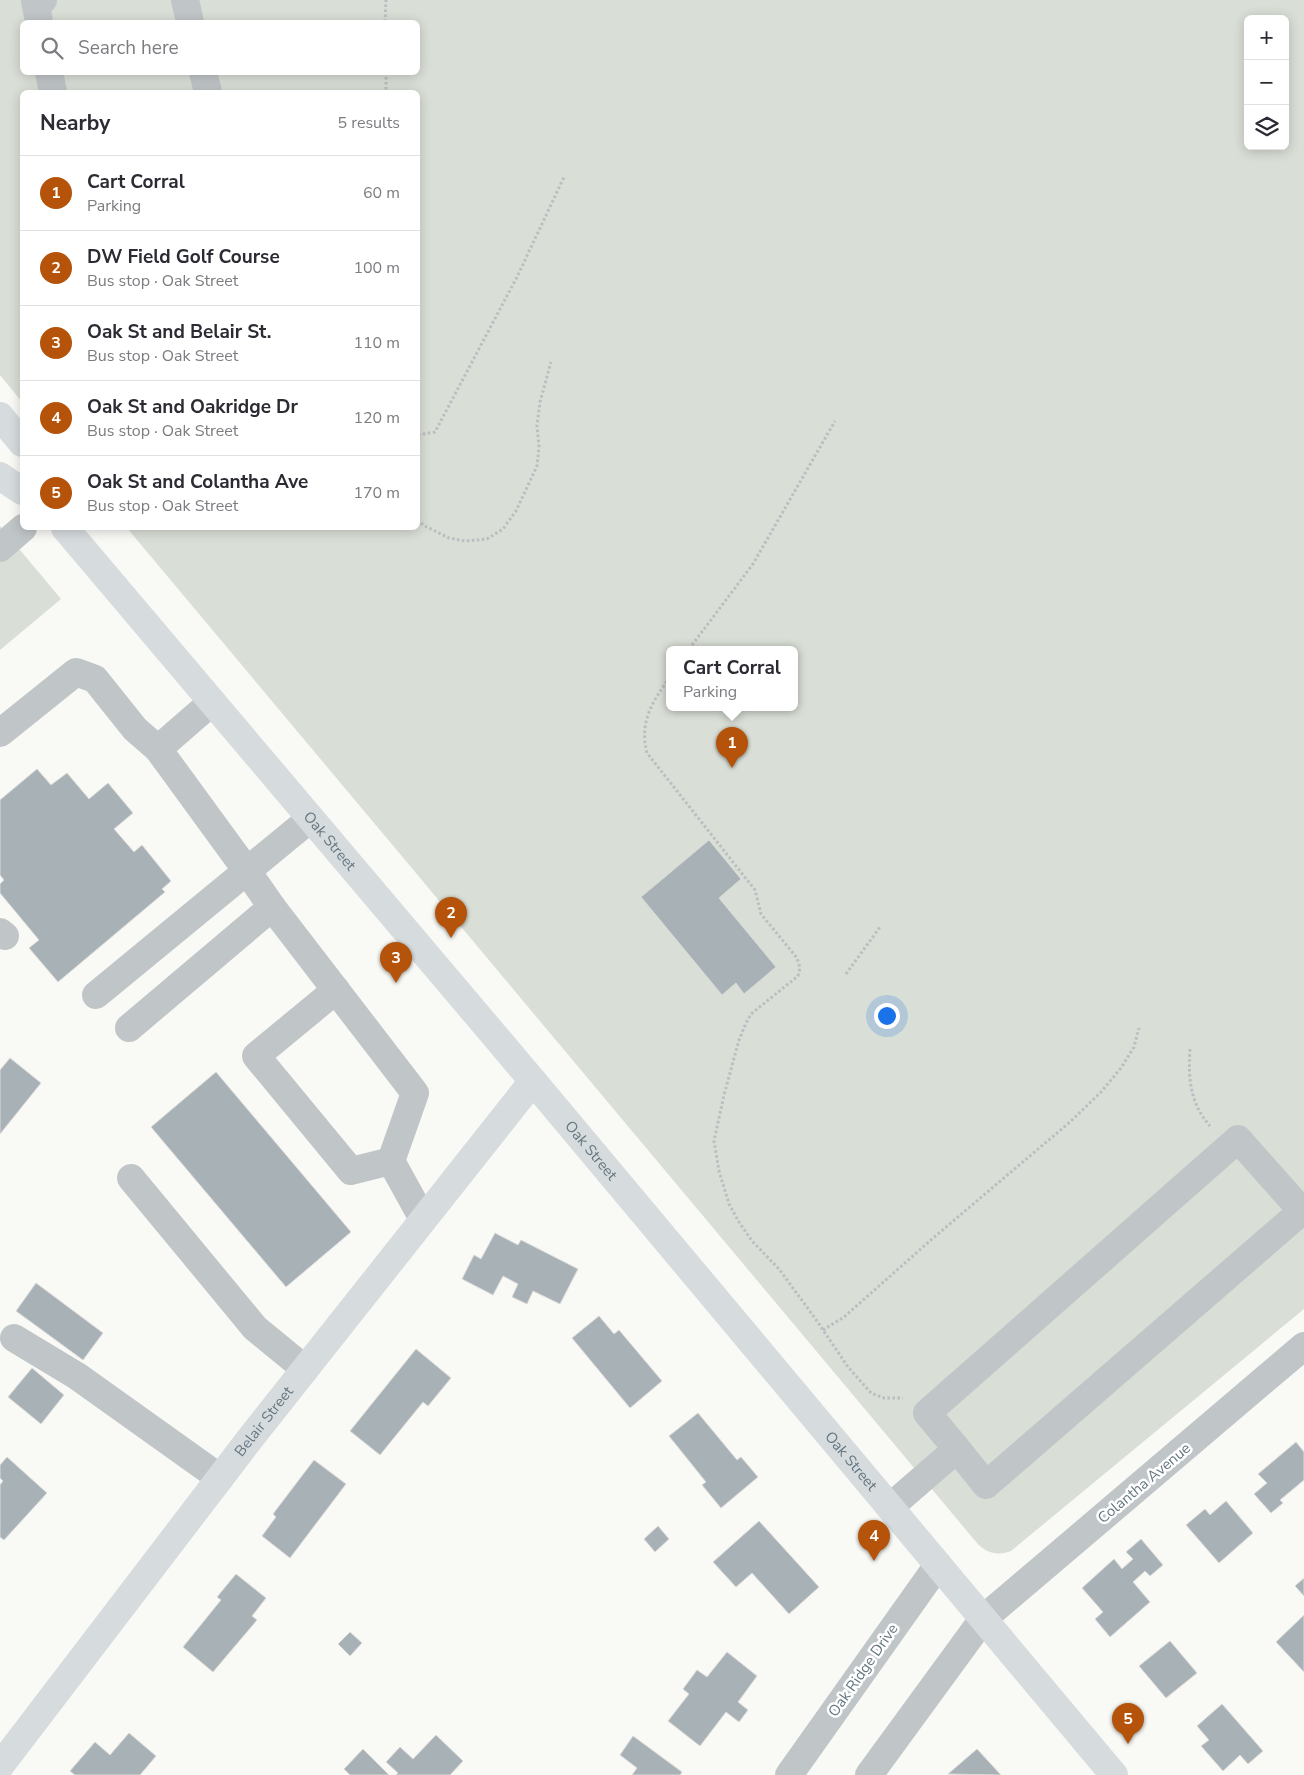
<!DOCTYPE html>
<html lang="en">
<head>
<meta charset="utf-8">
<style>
  :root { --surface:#fff; --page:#f7f7f7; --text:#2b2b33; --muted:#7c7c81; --line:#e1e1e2; --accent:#b45309 }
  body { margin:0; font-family:"Nunito Sans",sans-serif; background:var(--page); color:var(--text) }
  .controls { position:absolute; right:15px; top:15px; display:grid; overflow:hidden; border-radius:8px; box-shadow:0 2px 12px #0003 }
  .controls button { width:45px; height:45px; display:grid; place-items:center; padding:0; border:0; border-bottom:1px solid var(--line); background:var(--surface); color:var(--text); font:25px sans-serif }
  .you { position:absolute; left:886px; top:1015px; width:18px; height:18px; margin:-12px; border:4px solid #fff; border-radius:50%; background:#1a73e8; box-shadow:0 0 0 8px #1a73e833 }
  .badge { display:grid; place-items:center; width:32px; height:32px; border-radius:50%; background:var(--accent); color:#fff; font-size:16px; font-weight:700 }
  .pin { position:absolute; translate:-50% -41px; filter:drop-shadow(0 1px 2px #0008) }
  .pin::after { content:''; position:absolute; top:26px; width:18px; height:15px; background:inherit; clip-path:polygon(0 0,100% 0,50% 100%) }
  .popup { position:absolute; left:666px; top:646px; width:132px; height:65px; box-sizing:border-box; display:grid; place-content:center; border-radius:8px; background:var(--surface); filter:drop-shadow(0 1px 4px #0005); font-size:16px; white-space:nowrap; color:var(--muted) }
  .popup b { font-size:19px; color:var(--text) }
  .popup::after { content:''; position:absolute; left:50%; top:100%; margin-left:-10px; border:10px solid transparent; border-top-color:var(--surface) }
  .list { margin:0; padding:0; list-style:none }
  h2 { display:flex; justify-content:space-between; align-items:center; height:65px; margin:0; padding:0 20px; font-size:21px }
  h2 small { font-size:16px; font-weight:400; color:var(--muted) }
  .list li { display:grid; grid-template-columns:32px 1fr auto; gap:15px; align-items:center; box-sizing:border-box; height:75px; padding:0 20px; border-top:1px solid var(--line) }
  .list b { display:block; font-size:19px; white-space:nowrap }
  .list p { margin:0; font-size:16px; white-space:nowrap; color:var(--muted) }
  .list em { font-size:16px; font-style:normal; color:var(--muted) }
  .icon { flex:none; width:28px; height:28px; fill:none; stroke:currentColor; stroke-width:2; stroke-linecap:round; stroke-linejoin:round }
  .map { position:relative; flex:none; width:1304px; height:1775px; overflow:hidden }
  .search { position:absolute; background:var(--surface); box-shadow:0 2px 12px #0003; left:20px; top:20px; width:400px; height:55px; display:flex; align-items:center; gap:12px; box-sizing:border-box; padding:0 18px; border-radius:8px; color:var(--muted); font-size:19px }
  .panel { position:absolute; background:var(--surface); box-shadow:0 2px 12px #0003; left:20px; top:90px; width:400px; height:440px; border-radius:8px }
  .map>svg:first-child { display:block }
  .green { fill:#d9ded6; fill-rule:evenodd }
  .building { fill:#a7b1b6; stroke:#dbdad9 }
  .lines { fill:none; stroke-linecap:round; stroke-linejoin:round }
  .path { stroke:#bbbec0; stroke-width:3; stroke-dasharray:2.5 2.5; stroke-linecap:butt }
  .minor { stroke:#c0c5c8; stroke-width:28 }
  .major { stroke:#d6dbde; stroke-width:28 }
  .labels { text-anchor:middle; stroke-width:5; stroke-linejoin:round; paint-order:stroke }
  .street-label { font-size:15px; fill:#657780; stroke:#fff }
</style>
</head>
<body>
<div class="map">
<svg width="1304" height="1775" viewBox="0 0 1304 1775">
  <rect width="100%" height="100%" fill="#f9f9f6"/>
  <g class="green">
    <path d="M0,0H1304V1309L1011,1551C998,1556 986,1553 977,1543L127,528H418V92H22V402L0,375ZM1248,19H1285V146H1248ZM22,22H418V72H22ZM670,649H794V707H670Z"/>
    <polygon points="0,526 61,599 0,650"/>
  </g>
  <g class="building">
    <polygon points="37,769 51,785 67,773 89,799 108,783 133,813 114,829 134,852 142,845 171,881 162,889 165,892 58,982 29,948 39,940 0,893 0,884 4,880 0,875 0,800"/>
    <polygon points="709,840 741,879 719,898 776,967 744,994 736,983 722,995 641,897"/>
    <polygon points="10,1058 41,1083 0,1134 0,1070"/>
    <polygon points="216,1072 351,1232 286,1287 151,1127"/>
    <polygon points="495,1233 518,1245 521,1240 578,1269 560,1304 533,1291 527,1304 512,1297 518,1284 503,1276 493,1295 462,1279 474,1255 481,1259"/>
    <polygon points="36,1283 103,1333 83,1360 16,1311"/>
    <polygon points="599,1316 614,1334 619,1330 662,1381 630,1408 572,1338"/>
    <polygon points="416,1349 451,1378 428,1406 423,1402 380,1455 350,1431"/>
    <polygon points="32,1368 64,1395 41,1424 8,1397"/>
    <polygon points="698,1413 737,1460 741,1457 758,1477 721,1508 702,1485 706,1482 669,1436"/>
    <polygon points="1296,1442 1304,1452 1304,1480 1280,1500 1283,1503 1271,1513 1254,1494 1267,1483 1258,1474"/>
    <polygon points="7,1457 47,1493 4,1540 0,1537 0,1485 3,1481 0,1478 0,1465"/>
    <polygon points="314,1460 346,1484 290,1558 262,1536 276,1517 273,1514"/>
    <polygon points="1226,1501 1253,1533 1219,1563 1186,1525 1205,1509 1210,1515"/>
    <polygon points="759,1521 819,1587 789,1614 752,1573 736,1587 713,1562"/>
    <polygon points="658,1526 669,1539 655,1552 644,1539"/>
    <polygon points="1141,1539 1163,1565 1150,1576 1145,1571 1133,1582 1150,1602 1110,1637 1095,1619 1103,1612 1082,1588 1114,1559 1122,1569 1133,1559 1126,1552"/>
    <polygon points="236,1574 266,1598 252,1616 257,1620 213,1672 183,1647 221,1600 217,1597"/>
    <polygon points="1304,1578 1304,1596 1295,1586"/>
    <polygon points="1304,1615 1304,1672 1276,1642"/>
    <polygon points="350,1632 362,1643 350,1656 338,1644"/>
    <polygon points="1170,1641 1197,1673 1166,1698 1139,1666"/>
    <polygon points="727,1652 757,1676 738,1702 748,1710 739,1722 726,1712 700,1746 668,1721 689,1694 683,1689 697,1670 707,1677"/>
    <polygon points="1222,1704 1263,1751 1248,1764 1240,1755 1223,1771 1201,1746 1209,1740 1197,1726"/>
    <polygon points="129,1733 156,1756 140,1775 75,1775 70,1771 95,1742 110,1755"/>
    <polygon points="436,1735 463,1761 450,1775 396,1775 398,1773 386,1762 400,1747 413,1759"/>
    <polygon points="633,1736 682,1772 680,1775 632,1775 637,1768 620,1755"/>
    <polygon points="363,1749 389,1775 350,1775 344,1769"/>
    <polygon points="977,1749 1001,1775 948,1774"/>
  </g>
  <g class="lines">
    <g class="path">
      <polyline points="385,22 386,0"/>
      <polyline points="386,72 386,92"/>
      <polyline points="418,435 435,432 518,275 564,177"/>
      <polyline points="418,519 423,525 449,538 465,541 487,539 503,529 516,511 537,466 539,447 537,426 540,402 551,362"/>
      <polyline points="689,649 753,564 835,421"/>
      <path d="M670,677C652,702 639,722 647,753L755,890L761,914L797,958L800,968L798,976L751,1014L746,1023L739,1040L724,1095L714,1141L719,1171L729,1204L739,1222L752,1241L779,1269L817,1321L848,1367L871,1393L884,1398H903"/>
      <polyline points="846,974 880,927"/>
      <path d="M1190,1049C1188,1079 1190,1103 1210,1126"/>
      <polyline points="823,1330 844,1317 932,1239 1070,1122 1101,1092 1121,1068 1134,1047 1139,1028"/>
    </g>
    <g class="minor">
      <polyline points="185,0 190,22"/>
      <polyline points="39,22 35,1 43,0"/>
      <polyline points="49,72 53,92"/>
      <polyline points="203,72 208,92"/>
      <polyline points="0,548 23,528"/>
      <polyline points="0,733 76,672 95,679 135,729 158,749 212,702"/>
      <polyline points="272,907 415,1093 391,1161 423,1219"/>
      <polyline points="0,932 5,936"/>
      <polyline points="336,990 256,1056 351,1171 391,1161"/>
      <polyline points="96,995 310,819"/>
      <polyline points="129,1028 272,907 247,871 158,749"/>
      <polyline points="131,1178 255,1328 305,1369"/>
      <polyline points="14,1338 77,1376 220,1478"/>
      <polyline points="890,1507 957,1449 986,1485 1302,1211 1238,1139 927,1413 957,1449"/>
      <polyline points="789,1775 938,1565"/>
      <polyline points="869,1775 983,1619 1304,1346"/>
    </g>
    <g class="major">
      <polyline points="0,416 22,443"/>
      <polyline points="0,476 22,491"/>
      <path id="s1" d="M65,528L533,1081L1114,1775"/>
      <path id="s2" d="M0,1766L249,1440L533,1081"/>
    </g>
  </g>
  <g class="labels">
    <g class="street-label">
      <text dy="5" stroke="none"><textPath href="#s1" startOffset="410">Oak Street</textPath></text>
      <text dy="5" stroke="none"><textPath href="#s1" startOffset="815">Oak Street</textPath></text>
      <text dy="5" stroke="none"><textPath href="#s2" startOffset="434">Belair Street</textPath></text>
      <text dy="5" stroke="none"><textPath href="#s1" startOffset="1220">Oak Street</textPath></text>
      <text transform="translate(1144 1483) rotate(-40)" y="5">Colantha Avenue</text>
      <text transform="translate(863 1670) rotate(-55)" y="5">Oak Ridge Drive</text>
    </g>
  </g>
</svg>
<div class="controls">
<button>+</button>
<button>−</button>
<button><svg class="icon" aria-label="layers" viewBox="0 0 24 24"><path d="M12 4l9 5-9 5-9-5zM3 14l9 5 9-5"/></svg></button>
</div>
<div class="you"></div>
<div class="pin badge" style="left:732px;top:768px">1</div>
<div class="popup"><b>Cart Corral</b>Parking</div>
<div class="pin badge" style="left:451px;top:938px">2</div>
<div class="pin badge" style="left:396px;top:983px">3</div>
<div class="pin badge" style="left:874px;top:1561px">4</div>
<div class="pin badge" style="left:1128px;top:1744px">5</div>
<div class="search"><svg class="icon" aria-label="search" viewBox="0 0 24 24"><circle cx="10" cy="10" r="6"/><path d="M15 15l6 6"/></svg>Search here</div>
<section class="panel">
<h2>Nearby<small>5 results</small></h2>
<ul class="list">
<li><span class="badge">1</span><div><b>Cart Corral</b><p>Parking</p></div><em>60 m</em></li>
<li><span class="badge">2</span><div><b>DW Field Golf Course</b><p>Bus stop · Oak Street</p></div><em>100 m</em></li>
<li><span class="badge">3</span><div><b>Oak St and Belair St.</b><p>Bus stop · Oak Street</p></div><em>110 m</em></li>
<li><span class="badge">4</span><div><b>Oak St and Oakridge Dr</b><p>Bus stop · Oak Street</p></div><em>120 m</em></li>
<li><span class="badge">5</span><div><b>Oak St and Colantha Ave</b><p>Bus stop · Oak Street</p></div><em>170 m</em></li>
</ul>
</section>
</div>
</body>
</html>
